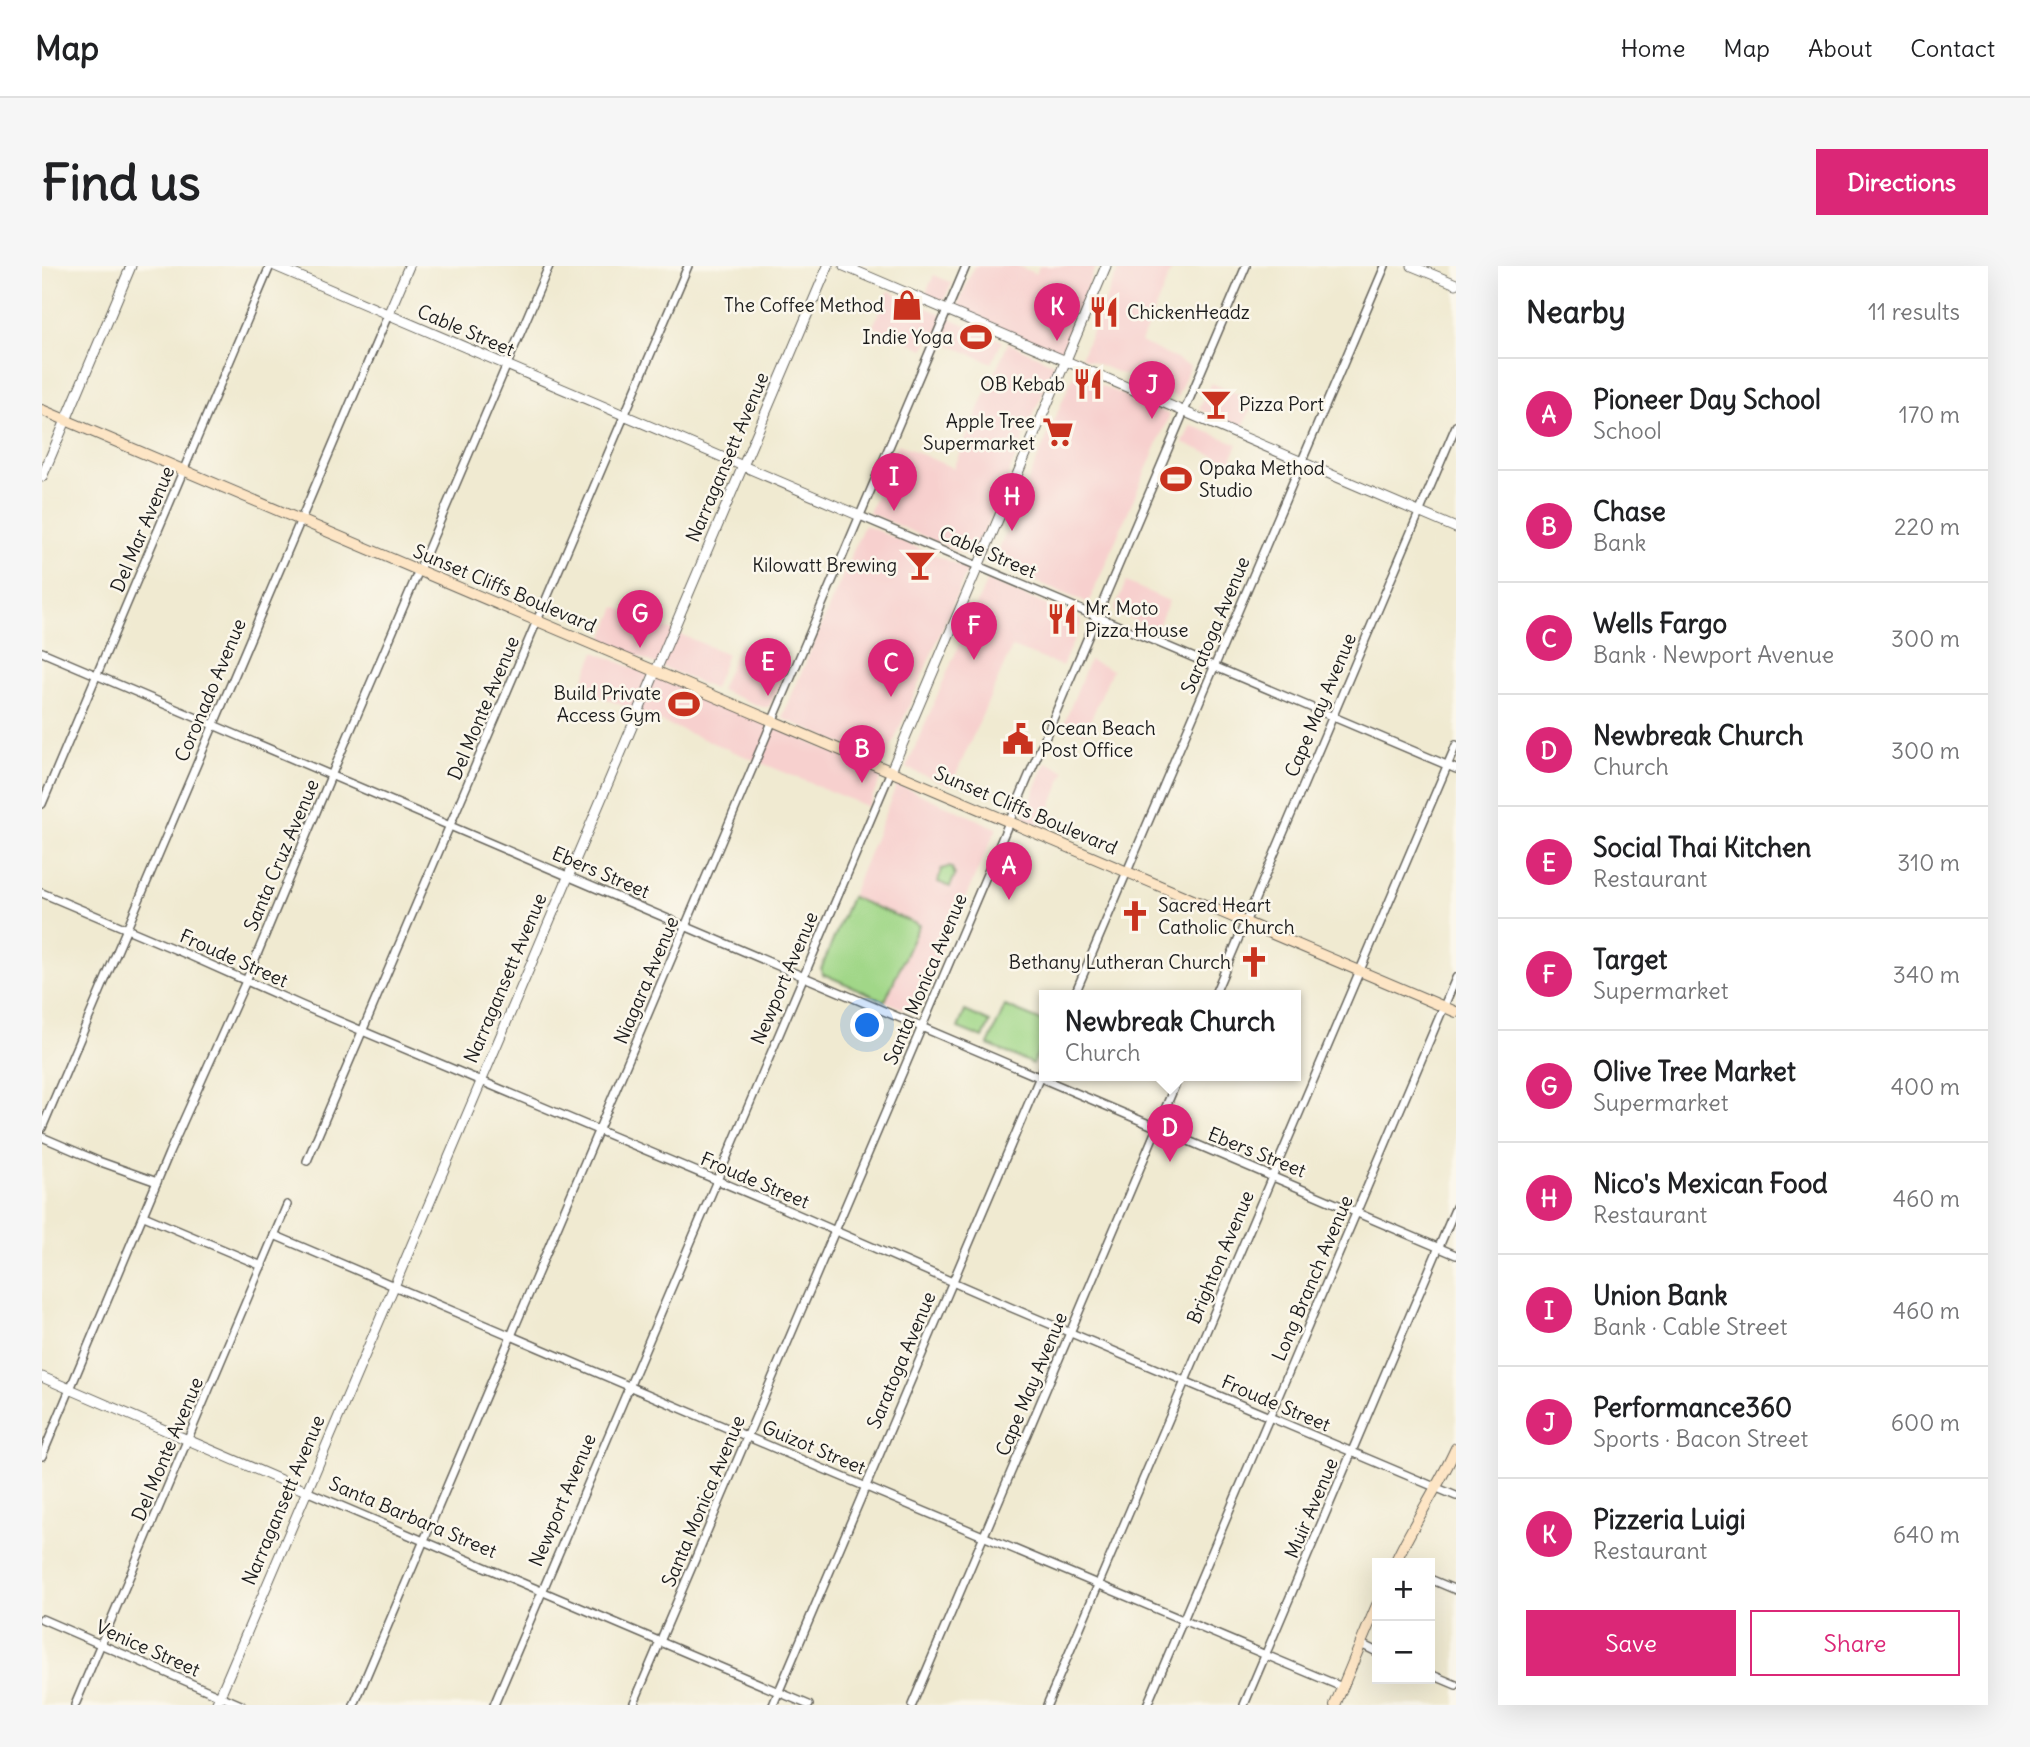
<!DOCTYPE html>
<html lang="en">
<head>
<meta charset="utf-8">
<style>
  :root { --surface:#fff; --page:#f6f6f6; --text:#202124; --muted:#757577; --line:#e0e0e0; --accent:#db2777 }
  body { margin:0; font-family:Delius,sans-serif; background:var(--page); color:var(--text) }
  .controls { position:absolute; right:21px; bottom:21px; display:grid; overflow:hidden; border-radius:0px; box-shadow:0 7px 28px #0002 }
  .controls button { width:63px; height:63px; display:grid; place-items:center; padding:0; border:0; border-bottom:2px solid var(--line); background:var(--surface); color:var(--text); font:35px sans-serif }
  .you { position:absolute; left:826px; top:760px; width:24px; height:24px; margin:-18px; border:5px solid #fff; border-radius:50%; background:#1a73e8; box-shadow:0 0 0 10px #1a73e833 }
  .badge { display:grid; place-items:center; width:46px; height:46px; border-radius:50%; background:var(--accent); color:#fff; font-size:23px; font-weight:700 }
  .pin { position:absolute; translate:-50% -58px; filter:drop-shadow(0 2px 4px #0008) }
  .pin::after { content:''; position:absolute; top:37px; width:24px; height:21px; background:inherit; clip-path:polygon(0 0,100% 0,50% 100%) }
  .popup { position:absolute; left:997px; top:724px; width:262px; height:91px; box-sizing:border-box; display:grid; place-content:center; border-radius:0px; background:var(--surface); filter:drop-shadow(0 2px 5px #0005); font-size:23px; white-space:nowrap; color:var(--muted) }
  .popup b { font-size:26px; color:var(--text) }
  .popup::after { content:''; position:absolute; left:50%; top:100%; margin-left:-14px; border:14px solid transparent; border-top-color:var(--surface) }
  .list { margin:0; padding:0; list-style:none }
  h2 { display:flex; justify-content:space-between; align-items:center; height:91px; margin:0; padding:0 28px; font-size:30px }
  h2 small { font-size:23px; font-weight:400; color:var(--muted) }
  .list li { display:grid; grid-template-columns:46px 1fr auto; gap:21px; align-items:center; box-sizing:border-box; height:112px; padding:0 28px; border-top:2px solid var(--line) }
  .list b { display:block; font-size:26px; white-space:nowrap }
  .list p { margin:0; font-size:23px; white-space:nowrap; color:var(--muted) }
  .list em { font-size:23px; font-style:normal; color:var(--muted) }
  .actions { display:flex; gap:14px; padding:21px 28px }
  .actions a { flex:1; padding:16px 0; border:2px solid var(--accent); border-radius:0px; text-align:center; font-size:24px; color:var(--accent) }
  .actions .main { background:var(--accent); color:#fff }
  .map { position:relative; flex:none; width:1414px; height:1439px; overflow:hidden; border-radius:0px }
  header { display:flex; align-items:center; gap:42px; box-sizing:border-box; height:98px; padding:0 35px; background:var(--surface); border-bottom:2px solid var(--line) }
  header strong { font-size:33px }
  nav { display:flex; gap:38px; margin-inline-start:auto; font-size:24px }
  .intro { display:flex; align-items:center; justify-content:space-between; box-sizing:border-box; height:168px; padding:0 42px }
  h1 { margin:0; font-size:49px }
  .button { padding:18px 32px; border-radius:0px; background:var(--accent); color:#fff; font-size:24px; font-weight:700 }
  main { display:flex; gap:42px; padding:0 42px }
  aside { flex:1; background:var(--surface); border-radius:0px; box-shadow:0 7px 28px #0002 }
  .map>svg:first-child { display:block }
  .built { fill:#f7d0ce }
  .green { fill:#a1d788; stroke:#5e7a52; stroke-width:2 }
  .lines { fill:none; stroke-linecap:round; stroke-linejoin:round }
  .minor-casing { stroke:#66645b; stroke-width:10 }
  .tertiary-casing { stroke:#66645b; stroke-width:11 }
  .secondary-casing { stroke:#66645b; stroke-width:12 }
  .minor { stroke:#fff; stroke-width:7 }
  .tertiary { stroke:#fff; stroke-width:9 }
  .secondary { stroke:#fde5c5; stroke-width:10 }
  .labels { text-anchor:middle; stroke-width:5; stroke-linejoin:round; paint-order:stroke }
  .poi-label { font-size:19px; fill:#1c1c1c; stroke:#fbf7ec; text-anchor:end }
  .street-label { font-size:19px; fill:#1c1c1c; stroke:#fbf7ec }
</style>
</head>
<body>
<header>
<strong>Map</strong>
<nav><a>Home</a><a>Map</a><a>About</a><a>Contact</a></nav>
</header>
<div class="intro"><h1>Find us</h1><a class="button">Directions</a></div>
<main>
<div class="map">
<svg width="1414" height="1439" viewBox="0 0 1414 1439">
  <rect width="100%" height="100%" fill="#fbf7ec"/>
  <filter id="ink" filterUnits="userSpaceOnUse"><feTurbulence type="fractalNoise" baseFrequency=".0143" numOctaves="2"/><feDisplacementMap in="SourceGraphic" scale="14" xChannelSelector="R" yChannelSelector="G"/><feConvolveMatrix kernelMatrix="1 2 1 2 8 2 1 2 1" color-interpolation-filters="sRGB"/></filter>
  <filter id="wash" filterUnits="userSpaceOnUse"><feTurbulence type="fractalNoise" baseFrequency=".00686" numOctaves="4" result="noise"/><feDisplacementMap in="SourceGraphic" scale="28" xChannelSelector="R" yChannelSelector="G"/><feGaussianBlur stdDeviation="1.57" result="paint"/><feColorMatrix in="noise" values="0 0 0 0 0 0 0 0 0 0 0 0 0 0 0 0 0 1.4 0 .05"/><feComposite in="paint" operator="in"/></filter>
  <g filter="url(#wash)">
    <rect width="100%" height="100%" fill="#f0ead1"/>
    <g class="built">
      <polygon points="932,0 976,0 994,8 997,0 1054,0 1018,88 914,43"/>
      <polygon points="1078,0 1131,0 1099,76 1148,100 1135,131 1039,91"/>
      <polygon points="892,9 910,17 901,37 883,29"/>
      <polygon points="847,25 960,75 950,97 888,70 882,83 831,60"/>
      <polygon points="966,77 1013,98 931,292 827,247 856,178 911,202"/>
      <polygon points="1034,109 1126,148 1127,151 1047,336 1045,337 953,298 952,295 1031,110"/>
      <polygon points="1169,117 1213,135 1200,162 1157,143"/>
      <polygon points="1149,159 1196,178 1188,196 1141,177"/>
      <polygon points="822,259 926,303 843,496 740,452"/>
      <polygon points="945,314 1039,354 1039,358 1020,400 970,381 909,520 864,502"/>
      <polygon points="1084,316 1127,335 1114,364 1072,345"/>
      <polygon points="574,341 685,388 672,423 560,375"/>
      <polygon points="698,376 749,396 727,441 720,441 678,424"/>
      <polygon points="553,386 841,507 826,541 538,422"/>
      <polygon points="1047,394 1070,404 1043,467 1022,458"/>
      <polygon points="1004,496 1023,505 1007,546 1009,548 1003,562 983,553 982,551"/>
      <polygon points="855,518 955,562 871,747 843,735 877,659 809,631"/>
    </g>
    <g class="green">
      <polygon points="906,601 910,602 913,609 908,621 896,616 899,603"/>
      <polygon points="809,631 877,659 843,735 781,708 779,703"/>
      <polygon points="963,740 1002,756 1002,772 991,798 946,779"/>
      <polygon points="923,745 948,756 941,772 916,762"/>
    </g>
  </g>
  <g filter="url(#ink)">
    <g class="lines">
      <defs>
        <g id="minor">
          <polyline points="818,250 1414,503"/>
          <polyline points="0,386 1414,989"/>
          <polyline points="0,538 228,0"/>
          <polyline points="0,627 144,688 261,740 734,939 970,1042 1414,1230"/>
          <polyline points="1032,730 1343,0"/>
          <polyline points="1172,730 1414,160"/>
          <polyline points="0,862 346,49"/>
          <polyline points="0,871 56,895 115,916"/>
          <polyline points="265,895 646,0"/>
          <polyline points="102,950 220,1000"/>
          <polyline points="232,969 765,1196 1300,1421"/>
          <polyline points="0,1190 127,887 204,715 289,510 507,0"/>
          <polyline points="264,1225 767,1439"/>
          <polyline points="1388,1313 1414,1324"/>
          <polyline points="0,1353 199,1439"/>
          <polyline points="1319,1378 1335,1386"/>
          <polyline points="1388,1408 1414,1419"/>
          <polyline points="33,1439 245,939"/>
          <polyline points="312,1439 924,0"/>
          <polyline points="452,1439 849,505"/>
          <polyline points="591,1439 1204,0"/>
          <polyline points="731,1439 1002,801"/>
          <polyline points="870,1439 1137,810"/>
          <polyline points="1005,1439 1414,479"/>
          <polyline points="1105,1439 1414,712"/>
          <polyline points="1202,1439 1414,941"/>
        </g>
        <g id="tertiary">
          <polyline points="233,0 818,250"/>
          <polyline points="802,0 1414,262"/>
          <polyline points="1370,0 1414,18"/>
          <polyline points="346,49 367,0"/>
          <polyline points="0,211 89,0"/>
          <polyline points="849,505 1064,0"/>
          <polyline points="0,1111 264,1225"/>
          <polyline points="174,1439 786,0"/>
        </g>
        <g id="secondary">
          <polyline points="0,144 1414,746"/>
          <path d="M1353,1297C1371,1257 1396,1222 1414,1182"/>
          <polyline points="1293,1439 1335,1339"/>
        </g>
      </defs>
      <use href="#minor" class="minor-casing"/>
      <use href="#tertiary" class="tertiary-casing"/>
      <use href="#secondary" class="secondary-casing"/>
      <use href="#minor" class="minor"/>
      <use href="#tertiary" class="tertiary"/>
      <use href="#secondary" class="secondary"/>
    </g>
  </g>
  <defs>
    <symbol id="shop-bare" viewBox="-9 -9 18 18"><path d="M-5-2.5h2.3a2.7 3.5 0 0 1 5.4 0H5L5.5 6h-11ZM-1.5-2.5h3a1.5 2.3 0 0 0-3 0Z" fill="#c8321e" stroke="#fbf7ec" stroke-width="2.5" paint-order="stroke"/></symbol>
    <symbol id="restaurant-bare" viewBox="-9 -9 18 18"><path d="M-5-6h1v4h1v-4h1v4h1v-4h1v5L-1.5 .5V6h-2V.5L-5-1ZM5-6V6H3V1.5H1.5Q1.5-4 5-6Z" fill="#c8321e" stroke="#fbf7ec" stroke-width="2.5" paint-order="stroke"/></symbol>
    <symbol id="stadium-bare" viewBox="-9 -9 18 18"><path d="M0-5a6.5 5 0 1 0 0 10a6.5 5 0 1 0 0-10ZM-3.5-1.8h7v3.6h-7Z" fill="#c8321e" stroke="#fbf7ec" stroke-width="2.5" paint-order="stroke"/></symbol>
    <symbol id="bar-bare" viewBox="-9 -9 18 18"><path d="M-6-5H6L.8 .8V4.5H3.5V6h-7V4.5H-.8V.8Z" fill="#c8321e" stroke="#fbf7ec" stroke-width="2.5" paint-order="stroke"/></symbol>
    <symbol id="supermarket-bare" viewBox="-9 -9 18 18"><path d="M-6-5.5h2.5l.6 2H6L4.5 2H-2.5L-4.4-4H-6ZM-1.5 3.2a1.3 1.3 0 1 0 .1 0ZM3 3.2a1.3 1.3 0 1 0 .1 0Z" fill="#c8321e" stroke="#fbf7ec" stroke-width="2.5" paint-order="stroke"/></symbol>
    <symbol id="civic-bare" viewBox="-9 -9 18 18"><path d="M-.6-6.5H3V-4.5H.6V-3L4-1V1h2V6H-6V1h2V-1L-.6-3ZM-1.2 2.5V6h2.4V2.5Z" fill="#c8321e" stroke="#fbf7ec" stroke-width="2.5" paint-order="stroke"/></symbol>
    <symbol id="church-bare" viewBox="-9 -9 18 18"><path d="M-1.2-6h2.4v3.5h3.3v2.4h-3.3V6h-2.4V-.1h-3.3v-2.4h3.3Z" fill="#c8321e" stroke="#fbf7ec" stroke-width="2.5" paint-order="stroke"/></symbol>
  </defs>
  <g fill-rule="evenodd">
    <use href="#shop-bare" x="843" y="17" width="44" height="44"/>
    <use href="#restaurant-bare" x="1040" y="24" width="44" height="44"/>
    <use href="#stadium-bare" x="912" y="49" width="44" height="44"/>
    <use href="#restaurant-bare" x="1024" y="96" width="44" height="44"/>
    <use href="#bar-bare" x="1152" y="116" width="44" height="44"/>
    <use href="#supermarket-bare" x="994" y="144" width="44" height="44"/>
    <use href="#stadium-bare" x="1112" y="191" width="44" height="44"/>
    <use href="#bar-bare" x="856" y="277" width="44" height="44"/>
    <use href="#restaurant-bare" x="998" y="331" width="44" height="44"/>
    <use href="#stadium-bare" x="620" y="416" width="44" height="44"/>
    <use href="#civic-bare" x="954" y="451" width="44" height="44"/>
    <use href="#church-bare" x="1071" y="628" width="44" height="44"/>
    <use href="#church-bare" x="1190" y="674" width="44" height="44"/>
  </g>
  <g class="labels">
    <g class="poi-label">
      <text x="842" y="46">The Coffee Method</text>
      <text x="1085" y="53" text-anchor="start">ChickenHeadz</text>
      <text x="911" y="78">Indie Yoga</text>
      <text x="1023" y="125">OB Kebab</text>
      <text x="1197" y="145" text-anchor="start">Pizza Port</text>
      <text x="993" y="162">Apple Tree<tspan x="993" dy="22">Supermarket</tspan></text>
      <text x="1157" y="209" text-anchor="start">Opaka Method<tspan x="1157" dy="22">Studio</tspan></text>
      <text x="855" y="306">Kilowatt Brewing</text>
      <text x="1043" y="349" text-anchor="start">Mr. Moto<tspan x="1043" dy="22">Pizza House</tspan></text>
      <text x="619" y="434">Build Private<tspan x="619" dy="22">Access Gym</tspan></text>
      <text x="999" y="469" text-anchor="start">Ocean Beach<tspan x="999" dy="22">Post Office</tspan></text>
      <text x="1116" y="646" text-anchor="start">Sacred Heart<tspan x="1116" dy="22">Catholic Church</tspan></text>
      <text x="1189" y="703">Bethany Lutheran Church</text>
    </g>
    <g class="street-label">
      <text transform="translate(424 64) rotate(23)" y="7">Cable Street</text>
      <text transform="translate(685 191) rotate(-67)" y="7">Narragansett Avenue</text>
      <text transform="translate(100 263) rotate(-67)" y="7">Del Mar Avenue</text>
      <text transform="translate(946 286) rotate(23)" y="7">Cable Street</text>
      <text transform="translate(463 322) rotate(23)" y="7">Sunset Cliffs Boulevard</text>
      <text transform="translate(1173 359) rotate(-67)" y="7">Saratoga Avenue</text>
      <text transform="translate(168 424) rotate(-67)" y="7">Coronado Avenue</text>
      <text transform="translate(1278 439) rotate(-67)" y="7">Cape May Avenue</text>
      <text transform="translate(441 442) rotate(-67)" y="7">Del Monte Avenue</text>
      <text transform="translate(984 544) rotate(23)" y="7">Sunset Cliffs Boulevard</text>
      <text transform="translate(239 589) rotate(-67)" y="7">Santa Cruz Avenue</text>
      <text transform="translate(559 606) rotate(23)" y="7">Ebers Street</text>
      <text transform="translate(192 692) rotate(24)" y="7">Froude Street</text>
      <text transform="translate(463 712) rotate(-67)" y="7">Narragansett Avenue</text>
      <text transform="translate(742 712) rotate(-67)" y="7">Newport Avenue</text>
      <text transform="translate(883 713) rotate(-67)" y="7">Santa Monica Avenue</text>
      <text transform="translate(604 714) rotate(-67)" y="7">Niagara Avenue</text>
      <text transform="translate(1215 886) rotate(22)" y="7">Ebers Street</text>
      <text transform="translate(713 914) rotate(23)" y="7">Froude Street</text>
      <text transform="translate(1178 991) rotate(-67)" y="7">Brighton Avenue</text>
      <text transform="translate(1270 1012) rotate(-67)" y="7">Long Branch Avenue</text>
      <text transform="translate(859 1094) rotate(-67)" y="7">Saratoga Avenue</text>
      <text transform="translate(989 1118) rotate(-67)" y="7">Cape May Avenue</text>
      <text transform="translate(1234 1137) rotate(23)" y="7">Froude Street</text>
      <text transform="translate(772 1181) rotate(23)" y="7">Guizot Street</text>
      <text transform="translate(125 1183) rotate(-67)" y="7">Del Monte Avenue</text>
      <text transform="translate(241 1234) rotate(-67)" y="7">Narragansett Avenue</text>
      <text transform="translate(520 1234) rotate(-67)" y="7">Newport Avenue</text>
      <text transform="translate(661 1235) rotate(-67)" y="7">Santa Monica Avenue</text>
      <text transform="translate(1269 1242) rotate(-67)" y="7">Muir Avenue</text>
      <text transform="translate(371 1251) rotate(23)" y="7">Santa Barbara Street</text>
      <text transform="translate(106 1382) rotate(24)" y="7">Venice Street</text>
    </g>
  </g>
</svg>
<div class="controls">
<button>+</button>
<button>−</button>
</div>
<div class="you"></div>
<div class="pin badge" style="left:967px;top:634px">A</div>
<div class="pin badge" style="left:820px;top:517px">B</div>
<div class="pin badge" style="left:849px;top:431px">C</div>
<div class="pin badge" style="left:1128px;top:896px">D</div>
<div class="popup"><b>Newbreak Church</b>Church</div>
<div class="pin badge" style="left:726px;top:430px">E</div>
<div class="pin badge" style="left:932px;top:394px">F</div>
<div class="pin badge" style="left:598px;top:382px">G</div>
<div class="pin badge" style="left:970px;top:265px">H</div>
<div class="pin badge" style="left:852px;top:245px">I</div>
<div class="pin badge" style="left:1110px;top:153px">J</div>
<div class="pin badge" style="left:1015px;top:75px">K</div>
</div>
<aside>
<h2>Nearby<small>11 results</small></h2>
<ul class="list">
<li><span class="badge">A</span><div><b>Pioneer Day School</b><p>School</p></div><em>170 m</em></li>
<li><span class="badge">B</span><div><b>Chase</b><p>Bank</p></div><em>220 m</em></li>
<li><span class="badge">C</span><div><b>Wells Fargo</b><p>Bank · Newport Avenue</p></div><em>300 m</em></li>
<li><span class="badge">D</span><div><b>Newbreak Church</b><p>Church</p></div><em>300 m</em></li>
<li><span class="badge">E</span><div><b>Social Thai Kitchen</b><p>Restaurant</p></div><em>310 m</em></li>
<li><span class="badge">F</span><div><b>Target</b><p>Supermarket</p></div><em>340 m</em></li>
<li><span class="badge">G</span><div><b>Olive Tree Market</b><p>Supermarket</p></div><em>400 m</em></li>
<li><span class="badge">H</span><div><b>Nico's Mexican Food</b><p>Restaurant</p></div><em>460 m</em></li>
<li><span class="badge">I</span><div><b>Union Bank</b><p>Bank · Cable Street</p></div><em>460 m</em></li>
<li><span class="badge">J</span><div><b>Performance360</b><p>Sports · Bacon Street</p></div><em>600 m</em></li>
<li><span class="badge">K</span><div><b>Pizzeria Luigi</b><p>Restaurant</p></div><em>640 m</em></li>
</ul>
<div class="actions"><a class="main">Save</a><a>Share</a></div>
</aside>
</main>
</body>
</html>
